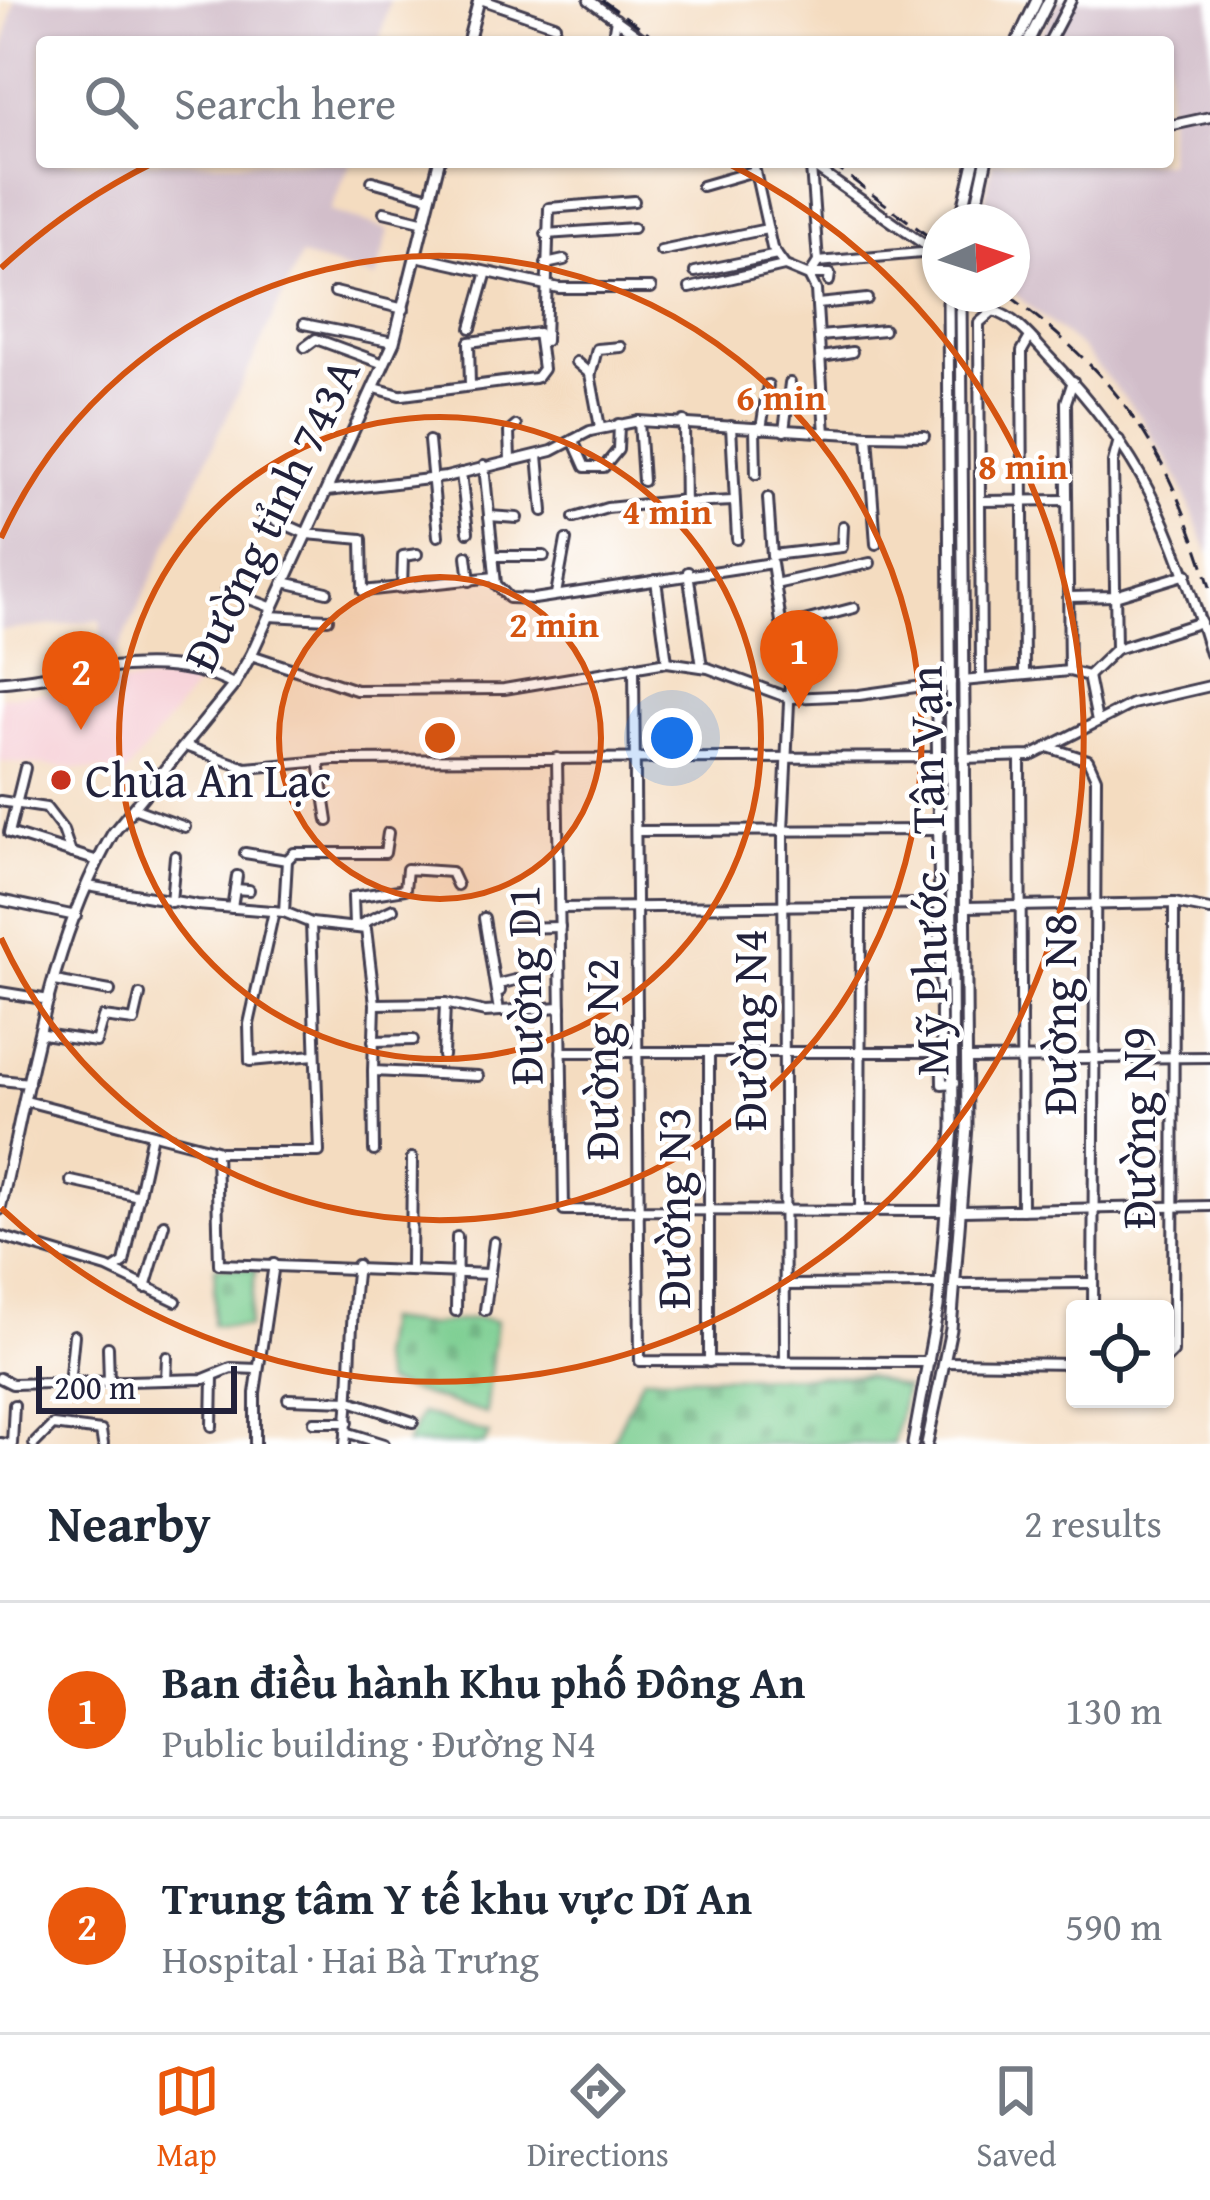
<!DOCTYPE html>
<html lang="en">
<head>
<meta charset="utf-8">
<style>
  :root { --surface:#fff; --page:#f6f6f7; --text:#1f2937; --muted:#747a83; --line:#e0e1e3; --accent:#ea580c }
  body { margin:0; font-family:"Gentium Book Plus",serif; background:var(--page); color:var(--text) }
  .controls { position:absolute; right:36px; bottom:36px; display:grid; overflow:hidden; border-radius:12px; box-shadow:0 3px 9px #0004 }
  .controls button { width:108px; height:108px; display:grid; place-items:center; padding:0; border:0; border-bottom:3px solid var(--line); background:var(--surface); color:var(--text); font:60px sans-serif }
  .compass { position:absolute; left:922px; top:204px; width:108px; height:108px; border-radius:50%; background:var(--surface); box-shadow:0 3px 9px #0004; rotate:87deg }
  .scale { position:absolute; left:36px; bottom:30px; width:201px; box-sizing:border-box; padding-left:12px; border:6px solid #22223b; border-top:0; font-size:33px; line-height:42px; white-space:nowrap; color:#22223b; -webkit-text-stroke:9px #fff; paint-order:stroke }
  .you { position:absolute; left:672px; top:738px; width:42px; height:42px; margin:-30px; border:9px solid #fff; border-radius:50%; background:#1a73e8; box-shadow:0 0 0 18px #1a73e833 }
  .badge { display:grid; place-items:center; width:78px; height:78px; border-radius:50%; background:var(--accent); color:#fff; font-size:39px; font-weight:700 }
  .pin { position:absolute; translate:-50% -99px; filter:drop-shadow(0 3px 6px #0008) }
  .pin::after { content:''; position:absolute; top:63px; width:42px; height:36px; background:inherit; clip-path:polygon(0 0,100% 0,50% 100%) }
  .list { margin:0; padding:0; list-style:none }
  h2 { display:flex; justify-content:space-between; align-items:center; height:156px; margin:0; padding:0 48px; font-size:51px }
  h2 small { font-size:39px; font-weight:400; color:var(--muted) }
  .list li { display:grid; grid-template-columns:78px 1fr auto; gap:36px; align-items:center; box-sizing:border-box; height:216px; padding:0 48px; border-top:3px solid var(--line) }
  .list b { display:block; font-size:45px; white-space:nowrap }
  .list p { margin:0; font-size:39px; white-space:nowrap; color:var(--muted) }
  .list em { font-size:39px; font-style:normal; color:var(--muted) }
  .icon { flex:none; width:66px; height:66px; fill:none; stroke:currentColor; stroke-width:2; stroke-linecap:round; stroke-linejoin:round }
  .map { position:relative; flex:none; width:1210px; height:1444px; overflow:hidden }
  .search { position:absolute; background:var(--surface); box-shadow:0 3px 9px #0004; left:36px; right:36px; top:36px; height:132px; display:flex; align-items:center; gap:30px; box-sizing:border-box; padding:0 42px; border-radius:12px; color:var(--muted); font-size:45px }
  .sheet { height:588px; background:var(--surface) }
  nav { display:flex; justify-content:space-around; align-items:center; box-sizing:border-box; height:168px; border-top:3px solid var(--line); background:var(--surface); font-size:33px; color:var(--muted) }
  nav a { display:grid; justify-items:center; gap:6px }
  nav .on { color:var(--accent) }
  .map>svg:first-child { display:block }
  .built { fill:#f6cfd6 }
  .industrial { fill:#d1bdc9 }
  .cemetery { fill:url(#cemetery-stones); stroke:#4e7866; stroke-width:3 }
  .park { fill:#7acd90; stroke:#4e7866; stroke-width:3 }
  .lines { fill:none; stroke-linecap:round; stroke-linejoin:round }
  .minor-casing { stroke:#423e4f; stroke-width:14 }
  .major-casing { stroke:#423e4f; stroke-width:15 }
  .minor { stroke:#fff; stroke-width:8 }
  .major { stroke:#fff; stroke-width:9 }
  .rail { stroke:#22223b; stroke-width:3; stroke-dasharray:18 9; stroke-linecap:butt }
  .ring { fill:none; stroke:#d45411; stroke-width:6 }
  .poi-dot { fill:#c8321e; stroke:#fff; stroke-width:4.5 }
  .labels { text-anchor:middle; stroke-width:9; stroke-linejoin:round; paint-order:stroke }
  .street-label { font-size:48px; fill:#22223b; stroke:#fff }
  .poi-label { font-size:48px; fill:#22223b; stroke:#fff; text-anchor:start }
  .centre { fill:#d45411; stroke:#fff; stroke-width:6 }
  .ring-label { font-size:36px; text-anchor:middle; font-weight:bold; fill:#d45411; stroke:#fff; stroke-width:9; stroke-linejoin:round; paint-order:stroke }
</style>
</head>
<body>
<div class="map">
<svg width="1210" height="1444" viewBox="0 0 1210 1444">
  <defs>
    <pattern id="cemetery-stones" width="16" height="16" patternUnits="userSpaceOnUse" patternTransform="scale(3)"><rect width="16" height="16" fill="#7acd90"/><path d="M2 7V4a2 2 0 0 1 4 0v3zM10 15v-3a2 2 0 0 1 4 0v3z" fill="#69b07d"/></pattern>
  </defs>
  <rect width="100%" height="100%" fill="#fff"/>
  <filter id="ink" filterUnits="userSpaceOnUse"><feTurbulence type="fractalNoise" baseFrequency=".00833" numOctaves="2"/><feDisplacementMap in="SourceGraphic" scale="24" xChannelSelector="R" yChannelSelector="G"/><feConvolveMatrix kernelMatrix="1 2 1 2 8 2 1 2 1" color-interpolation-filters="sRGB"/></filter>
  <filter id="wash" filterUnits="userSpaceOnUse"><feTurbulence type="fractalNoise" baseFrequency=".004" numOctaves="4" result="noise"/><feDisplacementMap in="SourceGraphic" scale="48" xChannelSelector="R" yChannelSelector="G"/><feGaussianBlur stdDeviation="2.7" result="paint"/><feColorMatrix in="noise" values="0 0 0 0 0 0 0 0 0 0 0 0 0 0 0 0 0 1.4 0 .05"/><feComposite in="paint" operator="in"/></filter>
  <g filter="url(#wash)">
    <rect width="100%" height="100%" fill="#f4dcc0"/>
    <polygon class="built" points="174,678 194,681 195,687 121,780 105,771 0,762 0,697"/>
    <g class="industrial">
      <polygon points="15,0 390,0 379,42 42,42 42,162 351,162 330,211 389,230 376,279 301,256 114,660 100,662 101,620 0,631 0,65"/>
      <polygon points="1059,0 1210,0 1210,557 1179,480 1140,416 1082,349 1012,292 1012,222 980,222 993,162 1168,162 1168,42 1037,42"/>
    </g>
    <g class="cemetery">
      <polygon points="215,1267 256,1269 248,1327 213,1325"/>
      <polygon points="478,1318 496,1321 486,1414 385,1383 378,1359 384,1320 428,1325"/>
      <polygon points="867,1376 905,1388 893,1444 611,1444 643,1377"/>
    </g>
    <polygon class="park" points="421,1413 489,1434 484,1444 406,1444"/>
  </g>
  <g filter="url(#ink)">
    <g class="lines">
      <defs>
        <g id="minor">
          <polyline points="483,0 555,25"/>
          <polyline points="589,0 647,42"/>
          <polyline points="612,42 616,19"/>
          <polyline points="1049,42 1071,0"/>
          <polyline points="1168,126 1210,117"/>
          <polyline points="753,162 772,248 785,266 809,276 816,290 825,434"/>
          <polyline points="807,162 935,252"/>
          <polyline points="372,181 430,197"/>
          <polyline points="702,186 754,171"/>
          <polyline points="384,212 425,222"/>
          <polyline points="546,234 633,228"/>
          <polyline points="661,251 767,229"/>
          <polyline points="416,256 559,288 651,288"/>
          <polyline points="818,262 933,252"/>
          <polyline points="546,264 564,260"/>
          <polyline points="695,272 777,255"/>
          <polyline points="812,274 830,274 829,281"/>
          <polyline points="809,276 818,262 811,167"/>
          <polyline points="690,288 784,266"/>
          <polyline points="335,292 404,309"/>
          <polyline points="818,304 867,299"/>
          <polyline points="304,324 394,342"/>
          <polyline points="471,328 486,275"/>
          <polyline points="820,336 884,330"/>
          <polyline points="545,341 549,208 634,201"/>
          <polyline points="305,347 316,339 384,364"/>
          <polyline points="822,357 852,352"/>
          <polyline points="576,362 590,374 600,427"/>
          <polyline points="591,373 597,349 621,347"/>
          <polyline points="375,388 400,395"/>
          <polyline points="403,395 534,378 537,377 543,369 538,333 469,342 470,386"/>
          <polyline points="639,421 643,481"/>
          <polyline points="684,421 685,513"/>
          <polyline points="731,426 737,539"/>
          <polyline points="755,428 756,474"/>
          <polyline points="761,429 768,385"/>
          <polyline points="784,431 790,383"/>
          <polyline points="868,435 924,436"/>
          <polyline points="573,440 585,467 604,467 618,450 619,424"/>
          <polyline points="429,441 438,536"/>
          <polyline points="538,455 543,511"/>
          <polyline points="510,460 509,432 516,426"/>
          <polyline points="484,466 496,584 509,598 534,599 772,563 790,681 783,831 785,1362"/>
          <polyline points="461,473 468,532"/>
          <polyline points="327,491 446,477 552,451 590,431 639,421 868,435 876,544"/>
          <polyline points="768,498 772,556"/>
          <polyline points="980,501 1067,500"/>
          <polyline points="685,503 734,501"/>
          <polyline points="264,515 307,534 362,539 363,591 495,577"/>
          <polyline points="489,516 517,518"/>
          <polyline points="574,518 607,508 685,500"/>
          <polyline points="772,555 842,547 843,526"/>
          <polyline points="467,556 470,581"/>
          <polyline points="493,556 544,556"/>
          <polyline points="688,572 702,667"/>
          <polyline points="656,580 667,662"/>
          <polyline points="284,582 327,592"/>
          <polyline points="775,584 870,563"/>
          <polyline points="402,588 403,556 417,554"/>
          <polyline points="226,590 273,608"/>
          <polyline points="556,594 566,540"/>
          <polyline points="1069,597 1115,596 1187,574"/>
          <polyline points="269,616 328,619"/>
          <polyline points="785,626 854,608"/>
          <polyline points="1116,649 1113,462 1119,440"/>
          <polyline points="251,655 356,690 504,689 667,662 708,668 789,698 859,695 951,682"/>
          <polyline points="634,666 640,1361 929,1362"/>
          <polyline points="1069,671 1066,402 1073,381"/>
          <polyline points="1024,674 1022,351 1030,337"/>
          <polyline points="1088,676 1116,649 1201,622"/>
          <path d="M981,678L979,323L993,311C1015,316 1034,341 1049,357C1143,454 1172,526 1210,654"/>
          <polyline points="963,681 1069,671 1088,676 1097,721"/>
          <polyline points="936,686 942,1084 954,1083"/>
          <polyline points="185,746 246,768 334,760 951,757"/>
          <polyline points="1051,748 1088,760 1096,778 1093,1309"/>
          <polyline points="557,758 564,1210 947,1211"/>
          <polyline points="963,758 1031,756 1132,704 1210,686"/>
          <polyline points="1020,759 1022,1210"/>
          <polyline points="319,762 328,821"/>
          <polyline points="25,768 9,833 98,861"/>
          <polyline points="0,801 46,808 63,830 71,853"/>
          <polyline points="133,808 185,827"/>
          <polyline points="636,831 940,830"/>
          <polyline points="245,853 287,860"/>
          <polyline points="88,886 197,905 284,912 287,860 294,853 385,853 388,833"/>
          <polyline points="235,889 249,890"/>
          <polyline points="0,900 76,916"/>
          <polyline points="171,902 175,856"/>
          <polyline points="967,907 1174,903 1210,910"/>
          <polyline points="232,908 237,876"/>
          <polyline points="560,908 940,904"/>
          <polyline points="274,911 249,1024 250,1061 314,1055"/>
          <polyline points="284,912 311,923 366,929 375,1004 373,1071 478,1076"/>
          <polyline points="484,918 499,1011"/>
          <polyline points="361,924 393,909"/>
          <polyline points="354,925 353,897 405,889 407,869 451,872 457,885"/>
          <polyline points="510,928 560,927"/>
          <polyline points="55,981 110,991"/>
          <polyline points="500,991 499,984 515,980"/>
          <polyline points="0,992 49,1000"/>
          <polyline points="445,1003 485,1012 561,1007"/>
          <polyline points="375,1004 445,1003 443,1056"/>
          <polyline points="43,1034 96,1042 103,1017 134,1021 140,995"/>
          <polyline points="373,1041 413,1040"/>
          <polyline points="561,1052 941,1052"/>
          <polyline points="709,1053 709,1362"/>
          <polyline points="967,1059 1210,1057"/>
          <polyline points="373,1071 374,1151"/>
          <polyline points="0,1080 29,1083"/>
          <polyline points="26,1101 216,1150 219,1264 490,1274"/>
          <polyline points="218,1152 319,1152 311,923"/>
          <polyline points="71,1181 139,1196"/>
          <polyline points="860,1211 861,905"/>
          <polyline points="963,1211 1210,1206"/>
          <polyline points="0,1236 107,1268 176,1301"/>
          <polyline points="411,1267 412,1158"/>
          <polyline points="113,1270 124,1263 152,1134"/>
          <polyline points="955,1284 1093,1283"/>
          <polyline points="786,1285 940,1284"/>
          <polyline points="145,1288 164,1224"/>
          <polyline points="485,1310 494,1242"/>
          <polyline points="456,1311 457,1237"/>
          <polyline points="108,1347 109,1382"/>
          <polyline points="1165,1360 1173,1352 1174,903"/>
          <polyline points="945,1362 1075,1364"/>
          <polyline points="0,1378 12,1384 204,1379 231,1368 258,1369"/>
          <polyline points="166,1380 167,1357"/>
          <polyline points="69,1384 74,1335"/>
          <polyline points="288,1399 350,1401 413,1422"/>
          <polyline points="314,1422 348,1422"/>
          <polyline points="212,1426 213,1377"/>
          <polyline points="346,1432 384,1444"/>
          <polyline points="0,1443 6,1444"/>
          <polyline points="12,1444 14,1405"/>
          <polyline points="34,1444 53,1425 101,1431 103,1444"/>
          <polyline points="255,1444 255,1393 274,1264"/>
          <path d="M345,1444C352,1384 349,1326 357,1265"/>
        </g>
        <g id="major">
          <polyline points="468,42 479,0"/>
          <polyline points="1017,42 1037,0"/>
          <polyline points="1028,42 1049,0"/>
          <polyline points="960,222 974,162"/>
          <polyline points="973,222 986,162"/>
          <path d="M0,682C75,676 164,647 234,685"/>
          <path d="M0,1209C30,1085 48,945 113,833L234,685L251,655L394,342L439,162"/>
          <polyline points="913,1444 938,1307 953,1128 948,294"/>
          <polyline points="927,1444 951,1329 967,1126 961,294"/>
        </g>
      </defs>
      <use href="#minor" class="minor-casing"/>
      <use href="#major" class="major-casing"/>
      <use href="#minor" class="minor"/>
      <use href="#major" class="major"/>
      <g class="rail">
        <polyline points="602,0 661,42"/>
        <polyline points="829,162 940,245"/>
        <path d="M1007,294C1124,381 1167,449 1210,587"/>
      </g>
    </g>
  </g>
  <circle cx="440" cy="738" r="161" fill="#d45411" fill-opacity=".12"/>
  <g class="ring">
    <circle cx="440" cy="738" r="161"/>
    <circle cx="440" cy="738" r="321"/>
    <path d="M1 538A482 482 0 1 1 1 938"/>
    <path d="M1 268A643 643 0 0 1 153 163M727 163A643 643 0 1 1 1 1208"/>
  </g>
  <circle class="poi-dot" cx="61" cy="780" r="12"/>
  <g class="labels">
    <g class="street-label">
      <text transform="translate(271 514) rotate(-64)" y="17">Đường tỉnh 743A</text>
      <text transform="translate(928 871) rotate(-91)" y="17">Mỹ Phước - Tân Vạn</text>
      <text transform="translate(524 985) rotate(-91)" y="17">Đường D1</text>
      <text transform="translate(1059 1014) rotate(-90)" y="17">Đường N8</text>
      <text transform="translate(749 1030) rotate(-90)" y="17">Đường N4</text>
      <text transform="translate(601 1059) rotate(-90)" y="17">Đường N2</text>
      <text transform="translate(1138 1128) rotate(-90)" y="17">Đường N9</text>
      <text transform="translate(673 1208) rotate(-90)" y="17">Đường N3</text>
    </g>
    <g class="poi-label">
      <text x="85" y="797">Chùa An Lạc</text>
    </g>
  </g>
  <circle cx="440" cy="738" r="18" class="centre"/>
  <g class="ring-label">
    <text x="781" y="410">6 min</text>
    <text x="1023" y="479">8 min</text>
    <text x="667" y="524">4 min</text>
    <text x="554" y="637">2 min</text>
  </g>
</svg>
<div class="controls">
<button><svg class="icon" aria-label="locate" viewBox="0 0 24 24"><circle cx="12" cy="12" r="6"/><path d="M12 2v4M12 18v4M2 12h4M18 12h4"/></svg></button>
</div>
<svg class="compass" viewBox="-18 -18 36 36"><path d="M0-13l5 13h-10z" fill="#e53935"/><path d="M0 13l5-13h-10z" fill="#747a83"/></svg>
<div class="scale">200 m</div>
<div class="you"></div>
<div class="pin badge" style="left:799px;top:709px">1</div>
<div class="pin badge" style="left:81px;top:730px">2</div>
<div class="search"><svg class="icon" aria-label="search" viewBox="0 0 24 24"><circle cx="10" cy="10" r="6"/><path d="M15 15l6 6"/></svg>Search here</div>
</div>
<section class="sheet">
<h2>Nearby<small>2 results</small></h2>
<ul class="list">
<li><span class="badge">1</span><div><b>Ban điều hành Khu phố Đông An</b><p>Public building · Đường N4</p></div><em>130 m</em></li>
<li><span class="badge">2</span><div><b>Trung tâm Y tế khu vực Dĩ An</b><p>Hospital · Hai Bà Trưng</p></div><em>590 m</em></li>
</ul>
</section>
<nav>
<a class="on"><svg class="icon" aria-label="map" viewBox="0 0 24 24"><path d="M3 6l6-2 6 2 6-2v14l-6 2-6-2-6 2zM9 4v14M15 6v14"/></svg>Map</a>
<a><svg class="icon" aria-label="directions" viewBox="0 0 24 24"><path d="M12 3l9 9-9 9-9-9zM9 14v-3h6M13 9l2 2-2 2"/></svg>Directions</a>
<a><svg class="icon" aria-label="saved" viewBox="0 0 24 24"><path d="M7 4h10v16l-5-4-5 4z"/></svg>Saved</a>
</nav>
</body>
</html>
